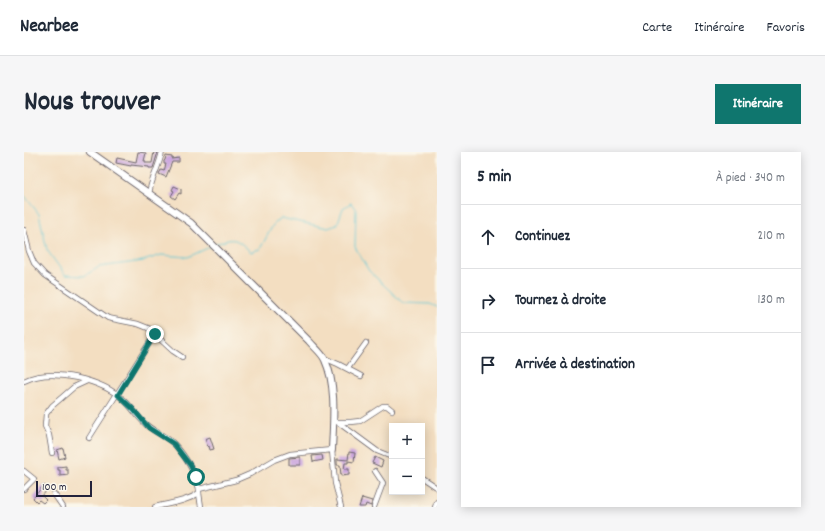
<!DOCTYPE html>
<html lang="fr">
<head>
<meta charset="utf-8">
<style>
  :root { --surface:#fff; --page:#f6f6f7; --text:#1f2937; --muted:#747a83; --line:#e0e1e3; --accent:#0f766e }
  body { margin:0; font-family:Dekko,sans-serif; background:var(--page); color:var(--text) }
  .controls { position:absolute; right:12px; bottom:12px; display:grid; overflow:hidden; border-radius:0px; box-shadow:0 2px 10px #0003 }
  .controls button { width:36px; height:36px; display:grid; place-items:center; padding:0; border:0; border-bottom:1px solid var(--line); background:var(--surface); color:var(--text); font:20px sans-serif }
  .scale { position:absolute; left:12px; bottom:10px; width:56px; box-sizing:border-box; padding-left:4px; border:2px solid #22223b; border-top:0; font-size:11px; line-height:14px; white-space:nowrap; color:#22223b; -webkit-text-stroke:3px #fbf7ec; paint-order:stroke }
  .stop { position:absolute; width:12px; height:12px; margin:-9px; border:3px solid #0f766e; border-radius:50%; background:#fff }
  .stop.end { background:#0f766e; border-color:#fff; box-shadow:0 1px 4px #0008 }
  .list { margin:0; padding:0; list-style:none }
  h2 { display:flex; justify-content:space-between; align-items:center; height:52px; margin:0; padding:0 16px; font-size:17px }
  h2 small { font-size:13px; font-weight:400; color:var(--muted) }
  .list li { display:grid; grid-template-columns:26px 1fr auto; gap:12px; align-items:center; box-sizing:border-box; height:64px; padding:0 16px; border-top:1px solid var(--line) }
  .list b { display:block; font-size:15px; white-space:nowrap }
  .list em { font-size:13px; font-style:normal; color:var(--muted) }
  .icon { flex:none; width:22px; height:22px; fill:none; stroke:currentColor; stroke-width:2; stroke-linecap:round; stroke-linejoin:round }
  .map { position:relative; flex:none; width:413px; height:355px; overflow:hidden; border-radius:0px }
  header { display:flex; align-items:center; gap:24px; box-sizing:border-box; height:56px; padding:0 20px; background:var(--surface); border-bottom:1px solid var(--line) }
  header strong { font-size:19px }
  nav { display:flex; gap:22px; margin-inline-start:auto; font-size:14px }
  .intro { display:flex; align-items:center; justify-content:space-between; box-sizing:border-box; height:96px; padding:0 24px }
  h1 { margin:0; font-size:28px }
  .button { padding:10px 18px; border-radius:0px; background:var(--accent); color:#fff; font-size:14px; font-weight:700 }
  main { display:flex; gap:24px; padding:0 24px }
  aside { flex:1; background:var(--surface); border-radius:0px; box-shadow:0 2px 10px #0003 }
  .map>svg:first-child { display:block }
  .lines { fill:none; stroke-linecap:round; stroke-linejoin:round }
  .stream { stroke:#5ac6d4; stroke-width:1 }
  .building { fill:#c297db }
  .street-casing { stroke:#6b646a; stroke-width:6 }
  .secondary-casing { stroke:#6b646a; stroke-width:8 }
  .street { stroke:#fff; stroke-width:4.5 }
  .secondary { stroke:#fff; stroke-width:6 }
  .route { stroke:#0f766e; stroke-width:5 }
</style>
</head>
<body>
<header>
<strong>Nearbee</strong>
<nav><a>Carte</a><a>Itinéraire</a><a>Favoris</a></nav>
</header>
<div class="intro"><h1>Nous trouver</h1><a class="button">Itinéraire</a></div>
<main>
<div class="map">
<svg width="413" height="355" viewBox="0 0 413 355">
  <rect width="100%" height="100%" fill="#fbf7ec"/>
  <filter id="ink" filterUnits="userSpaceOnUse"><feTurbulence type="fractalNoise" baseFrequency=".025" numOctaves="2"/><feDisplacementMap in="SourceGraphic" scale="8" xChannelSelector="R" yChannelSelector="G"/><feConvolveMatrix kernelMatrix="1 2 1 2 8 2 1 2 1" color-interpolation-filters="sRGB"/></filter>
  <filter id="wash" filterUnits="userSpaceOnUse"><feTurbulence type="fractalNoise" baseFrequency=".012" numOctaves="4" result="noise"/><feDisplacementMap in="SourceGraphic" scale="16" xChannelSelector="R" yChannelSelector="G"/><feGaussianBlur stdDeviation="0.9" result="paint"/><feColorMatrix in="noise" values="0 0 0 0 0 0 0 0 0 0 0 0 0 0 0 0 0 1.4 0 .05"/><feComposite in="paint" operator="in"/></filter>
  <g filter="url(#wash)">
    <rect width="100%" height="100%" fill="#f3dec1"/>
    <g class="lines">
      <g class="stream">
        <polyline points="0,43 15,62 23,98 41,123 60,124 75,115 119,109 137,103 164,105 188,94"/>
        <path d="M192,92C212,84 212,87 227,100L236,97L249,73L257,66L304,76L313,73L319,56L327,51L332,58L331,95L345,119L379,151L406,152L413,155"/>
      </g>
    </g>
    <g id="blocks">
      <g class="building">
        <polygon points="114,0 122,1 120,9 122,9 122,11 128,11 130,0 134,0 129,16 125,16 125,15 107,13 107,14 92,11 93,6 112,10"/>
        <polygon points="142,4 148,5 148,7 155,6 155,10 148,10 142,25 135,22 137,18 140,19 142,12 140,12 140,9 141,8"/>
        <polygon points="150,34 157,37 157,42 155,41 151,47 147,44 150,39 148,38"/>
        <polygon points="186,285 190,297 186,298 185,294 184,295 181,287"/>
        <polygon points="39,296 41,305 35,307 33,298"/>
        <polygon points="325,300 331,301 330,310 324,309 324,311 321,311 320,317 325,317 325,323 317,324 316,313 313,313 313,307 324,308"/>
        <polygon points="298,303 299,308 289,310 288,304"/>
        <polygon points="276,305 276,313 265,313 265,306"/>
        <polygon points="351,305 359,309 357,315 348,311"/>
        <polygon points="42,314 42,318 44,318 44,323 36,324 36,318 34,318 34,315"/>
        <polygon points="20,333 24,337 18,344 22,348 19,351 15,348 13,350 9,346"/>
        <polygon points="338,346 348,349 347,354 342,352 341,355 335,355"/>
      </g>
    </g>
  </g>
  <g filter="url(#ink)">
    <use href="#blocks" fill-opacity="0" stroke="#6b646a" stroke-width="1"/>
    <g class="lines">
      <defs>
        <g id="street">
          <path d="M125,42C127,27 135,15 138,0"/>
          <polyline points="0,78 5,99 10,111 21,123 84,166 114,172 124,176 149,199 158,205"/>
          <polyline points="300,206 314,212 337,224"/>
          <polyline points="324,216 342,191"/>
          <path d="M0,229C28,215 78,228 100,248C109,256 115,268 125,275C133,281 143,285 150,292C161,303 172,322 175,337"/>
          <polyline points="310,270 327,270 336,269 359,254 363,254 368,258"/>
          <polyline points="315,271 353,299 368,305"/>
          <polyline points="65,286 131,182"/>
          <polyline points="28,301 25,283 21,274 22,262 28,254 50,235 63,229"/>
          <polyline points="0,319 10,327 0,337"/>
          <polyline points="398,326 413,336"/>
          <polyline points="175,341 177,355"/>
          <polyline points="30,342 39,355"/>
          <path d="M131,355C146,351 162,350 175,341V337L212,328L226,322L250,308L266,302L308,298L311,331L317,355"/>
          <polyline points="350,355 359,331 351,319"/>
          <polyline points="411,355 413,350"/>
        </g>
        <path id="secondary" d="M66,0L167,71L285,189C290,195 298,201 301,208C313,234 309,271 308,298"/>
      </defs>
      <use href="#street" class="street-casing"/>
      <use href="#secondary" class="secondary-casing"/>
      <use href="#street" class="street"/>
      <use href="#secondary" class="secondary"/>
    </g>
  </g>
  <g class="lines" filter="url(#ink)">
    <polyline class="route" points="131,182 94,243 109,257 125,276 150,292 166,313 172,325"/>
  </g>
</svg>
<div class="controls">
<button>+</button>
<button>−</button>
</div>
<div class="scale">100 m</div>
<div class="stop" style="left:172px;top:325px"></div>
<div class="stop end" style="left:131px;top:182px"></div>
</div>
<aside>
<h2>5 min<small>À pied · 340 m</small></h2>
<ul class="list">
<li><svg class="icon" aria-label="ahead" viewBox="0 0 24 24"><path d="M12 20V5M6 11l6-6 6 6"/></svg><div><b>Continuez</b></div><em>210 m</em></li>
<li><svg class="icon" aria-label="right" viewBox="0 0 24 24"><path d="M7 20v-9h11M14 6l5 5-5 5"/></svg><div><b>Tournez à droite</b></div><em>130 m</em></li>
<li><svg class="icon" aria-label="arrive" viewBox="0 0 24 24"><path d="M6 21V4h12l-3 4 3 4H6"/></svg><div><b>Arrivée à destination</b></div></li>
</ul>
</aside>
</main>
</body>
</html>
